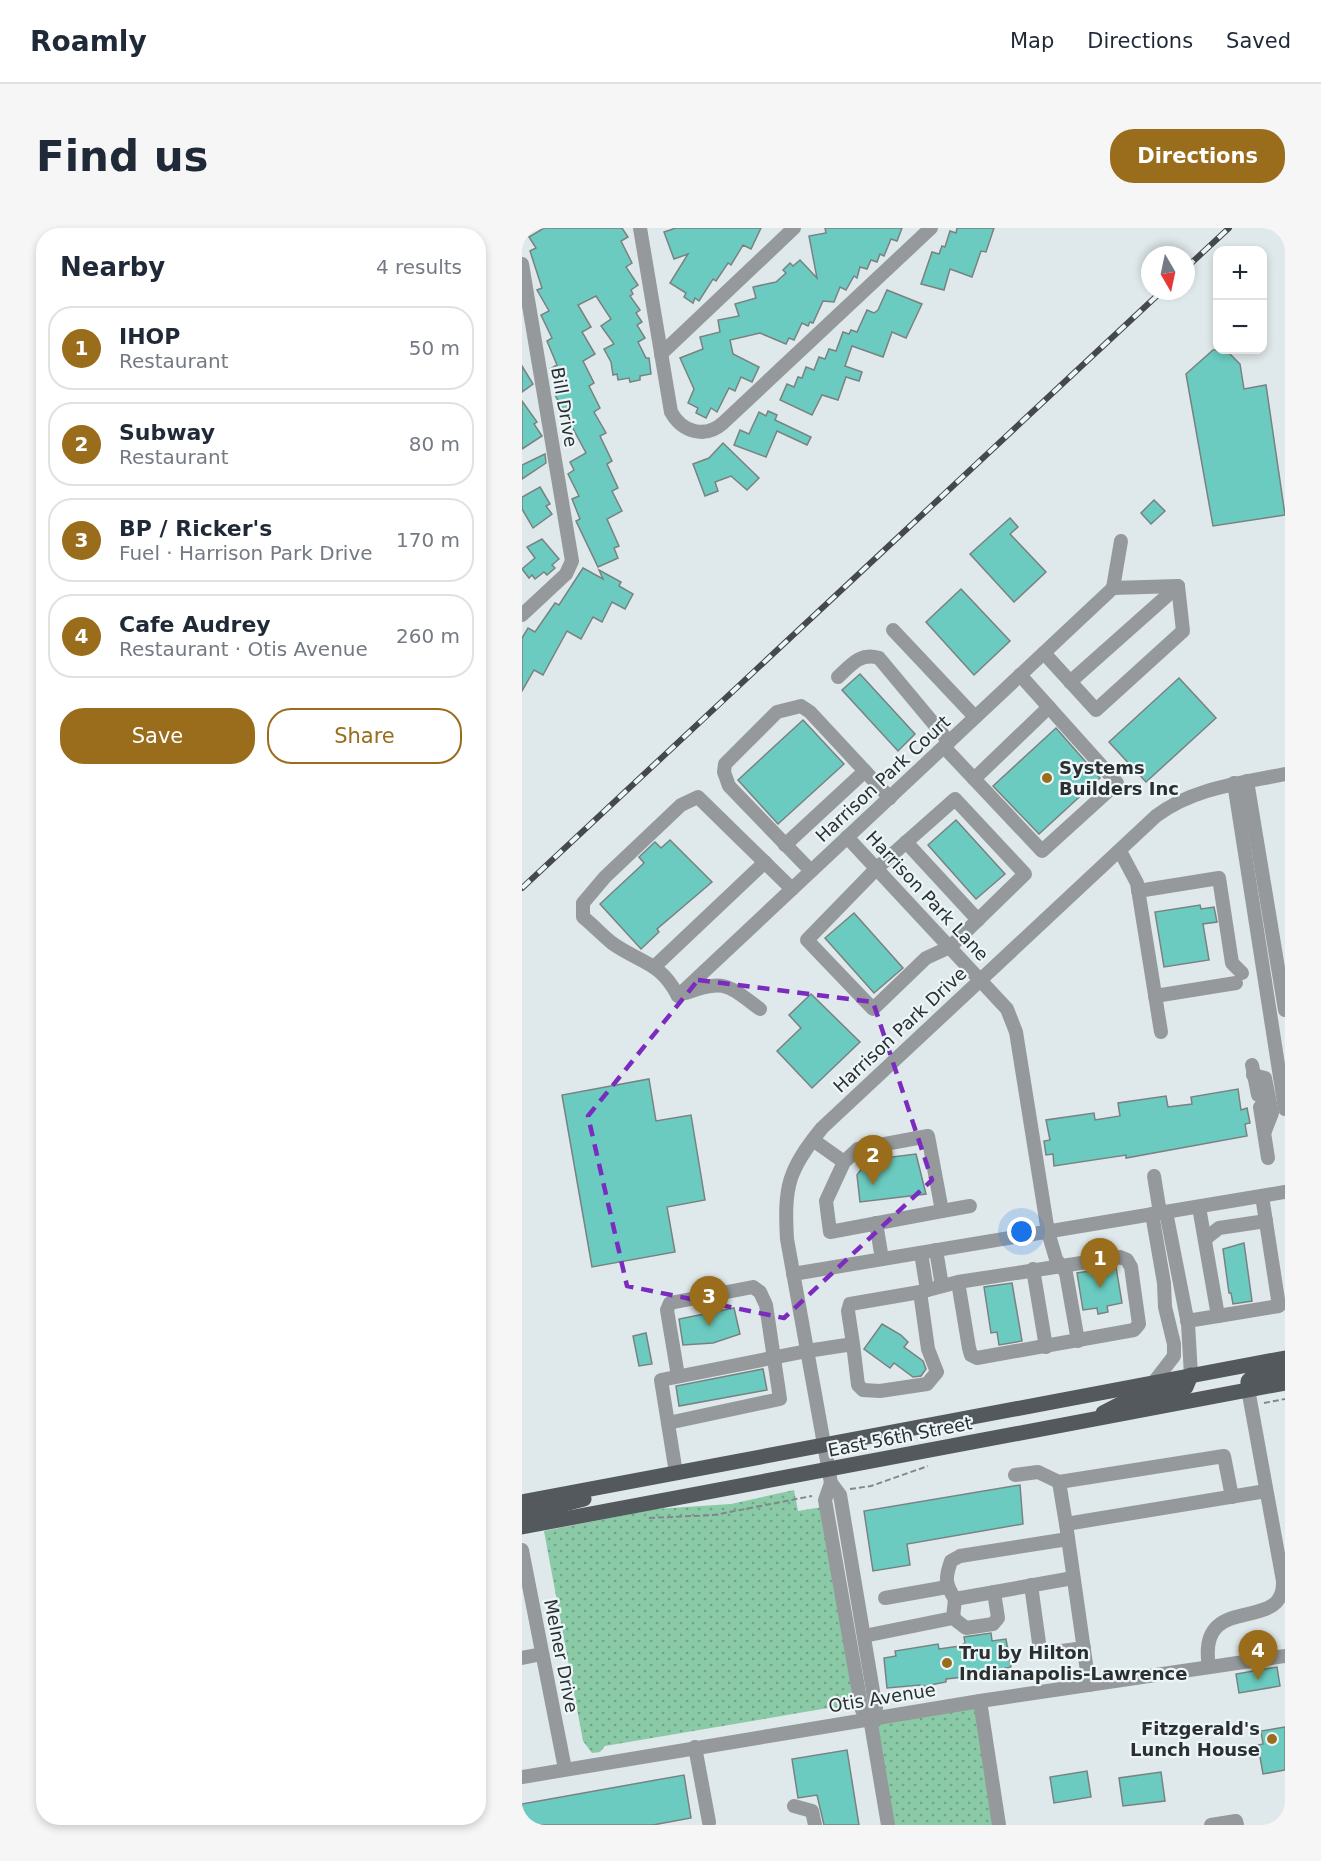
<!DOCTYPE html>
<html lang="en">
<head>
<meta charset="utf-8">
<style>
  :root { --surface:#fff; --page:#f6f6f7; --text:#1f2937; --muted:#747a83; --line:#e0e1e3; --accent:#996d1b }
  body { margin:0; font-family:"DejaVu Sans",sans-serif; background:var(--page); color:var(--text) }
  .controls { position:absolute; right:18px; top:18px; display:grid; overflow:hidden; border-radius:12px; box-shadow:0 3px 9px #0003 }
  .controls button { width:54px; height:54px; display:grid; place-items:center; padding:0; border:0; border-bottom:2px solid var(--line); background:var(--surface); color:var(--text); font:30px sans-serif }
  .compass { position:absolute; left:619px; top:18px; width:54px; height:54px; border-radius:50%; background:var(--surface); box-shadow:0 3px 9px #0003; rotate:171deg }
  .you { position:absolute; left:500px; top:1004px; width:21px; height:21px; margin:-15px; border:4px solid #fff; border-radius:50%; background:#1a73e8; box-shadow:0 0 0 9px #1a73e833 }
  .badge { display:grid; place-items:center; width:39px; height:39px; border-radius:50%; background:var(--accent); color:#fff; font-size:20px; font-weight:700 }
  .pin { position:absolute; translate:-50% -50px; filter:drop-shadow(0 2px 3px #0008) }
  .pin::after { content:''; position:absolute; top:32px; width:21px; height:18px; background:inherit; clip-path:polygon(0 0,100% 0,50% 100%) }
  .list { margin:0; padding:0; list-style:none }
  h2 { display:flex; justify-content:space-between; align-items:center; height:78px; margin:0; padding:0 24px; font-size:26px }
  h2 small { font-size:20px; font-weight:400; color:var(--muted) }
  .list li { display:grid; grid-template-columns:39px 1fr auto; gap:18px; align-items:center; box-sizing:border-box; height:84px; margin:0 12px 12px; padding:0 12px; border:2px solid var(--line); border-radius:24px }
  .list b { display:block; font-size:22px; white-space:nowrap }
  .list p { margin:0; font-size:20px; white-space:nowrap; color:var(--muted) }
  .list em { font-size:20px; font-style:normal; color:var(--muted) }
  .actions { display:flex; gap:12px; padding:18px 24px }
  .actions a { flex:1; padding:14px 0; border:2px solid var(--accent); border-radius:24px; text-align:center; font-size:21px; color:var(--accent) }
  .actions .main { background:var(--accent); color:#fff }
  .map { position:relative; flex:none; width:763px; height:1597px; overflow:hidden; border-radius:24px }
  header { display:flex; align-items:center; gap:36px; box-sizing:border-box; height:84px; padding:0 30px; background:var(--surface); border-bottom:2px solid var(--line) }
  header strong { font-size:28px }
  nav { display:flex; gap:33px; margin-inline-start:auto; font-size:21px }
  .intro { display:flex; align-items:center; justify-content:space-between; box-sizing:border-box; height:144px; padding:0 36px }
  h1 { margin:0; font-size:42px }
  .button { padding:15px 27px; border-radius:24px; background:var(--accent); color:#fff; font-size:21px; font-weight:700 }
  main { display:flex; gap:36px; padding:0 36px }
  aside { flex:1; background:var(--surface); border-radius:24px; box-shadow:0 3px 9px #0003 }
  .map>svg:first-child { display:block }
  .grass { fill:url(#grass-dots) }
  .building { fill:#6bcbc0; stroke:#798280; stroke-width:1.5 }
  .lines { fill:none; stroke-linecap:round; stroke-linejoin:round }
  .path { stroke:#82888a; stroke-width:2; stroke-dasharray:6 3; stroke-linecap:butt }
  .minor { stroke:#96999b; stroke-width:14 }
  .major { stroke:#54595d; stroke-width:15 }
  .rail-casing { stroke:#46494b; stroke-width:6 }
  .rail { stroke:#ecf6f8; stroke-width:4; stroke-dasharray:11; stroke-linecap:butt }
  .marked { fill:none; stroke:#7b2cbf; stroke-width:4.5; stroke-dasharray:12 8; stroke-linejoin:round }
  .poi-dot { fill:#996d1b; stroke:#ecf6f8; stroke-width:2 }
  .labels { text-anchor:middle; stroke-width:4.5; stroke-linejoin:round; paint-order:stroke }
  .street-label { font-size:18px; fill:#2c2f30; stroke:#ecf6f8 }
  .poi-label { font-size:18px; font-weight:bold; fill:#2c2f30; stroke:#ecf6f8; text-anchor:start }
</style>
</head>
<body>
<header>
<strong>Roamly</strong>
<nav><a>Map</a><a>Directions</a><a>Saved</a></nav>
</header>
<div class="intro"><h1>Find us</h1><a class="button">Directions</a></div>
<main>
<aside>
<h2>Nearby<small>4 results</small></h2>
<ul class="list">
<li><span class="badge">1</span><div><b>IHOP</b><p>Restaurant</p></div><em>50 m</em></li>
<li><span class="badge">2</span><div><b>Subway</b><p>Restaurant</p></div><em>80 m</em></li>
<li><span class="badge">3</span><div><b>BP / Ricker's</b><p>Fuel · Harrison Park Drive</p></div><em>170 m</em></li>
<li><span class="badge">4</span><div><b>Cafe Audrey</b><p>Restaurant · Otis Avenue</p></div><em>260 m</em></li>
</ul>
<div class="actions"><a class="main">Save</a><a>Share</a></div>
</aside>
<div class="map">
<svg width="763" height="1597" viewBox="0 0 763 1597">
  <defs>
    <pattern id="grass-dots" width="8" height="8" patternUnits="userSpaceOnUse" patternTransform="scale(1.5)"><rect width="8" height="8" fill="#8bcaa6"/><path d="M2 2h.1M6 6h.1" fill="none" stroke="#72a488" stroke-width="1.8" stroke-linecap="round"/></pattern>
  </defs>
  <rect width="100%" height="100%" fill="#dfe8ea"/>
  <g class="grass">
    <polygon points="272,1262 276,1283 300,1279 331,1467 324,1473 320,1483 312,1479 83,1518 78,1524 70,1525 61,1513 22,1303 133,1281 209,1276"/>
    <polygon points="458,1473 477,1597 366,1597 348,1490"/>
  </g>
  <g class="building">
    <polygon points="22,0 100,0 106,9 99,13 110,35 104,39 116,57 109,62 111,66 108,68 118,82 114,85 120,94 115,97 123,110 116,114 124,130 127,130 129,146 118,148 118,152 108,154 107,150 96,152 95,146 91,147 89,134 82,121 92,116 79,98 89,91 74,68 56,77 69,99 60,104 73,126 61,133 72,155 67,158 78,180 72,184 84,205 78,208 90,233 85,236 96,260 90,263 100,283 85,291 97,318 92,320 96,330 76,339 54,293 58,291 50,271 57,268 46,246 52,242 48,234 64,225 32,165 36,163 31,154 34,152 28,141 35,137 25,113 30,110 19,87 27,83 15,62 20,60 8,23 14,20 7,9"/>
    <polygon points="154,0 239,0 229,21 221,17 209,37 206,35 194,53 191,51 177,73 173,70 171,75 162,69 164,65 148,55 166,26 152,31 142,4"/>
    <polygon points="303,0 380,0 375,13 369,11 362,28 358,26 355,34 349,32 345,41 338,39 335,50 332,48 324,62 318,59 312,74 301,73 291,95 288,94 286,98 280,95 272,112 267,110 264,116 238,105 208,112 211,126 237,139 230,154 219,149 213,163 207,160 195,184 189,180 184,190 174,185 176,180 166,175 172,161 158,130 181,121 178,109 198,104 196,92 217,88 213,76 234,70 231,59 254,54 264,45 261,42 268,35 271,38 278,32 295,50 287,8 304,5"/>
    <polygon points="435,0 472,0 464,24 459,23 450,49 428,41 422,62 399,56 410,24 417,26 420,18 423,19 428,3 434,5"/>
    <polygon points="365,62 400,76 384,110 370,104 361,129 330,118 323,138 340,144 337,153 324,149 316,172 300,167 290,187 258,172 265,156 272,159 276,149 280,150 284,139 292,142 297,129 303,131 307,121 314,123 321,104 327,106 329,102 335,104 345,82 352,85 356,82"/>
    <polygon points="691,122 704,122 718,136 722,161 744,157 763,287 691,298 664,146"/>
    <polygon points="0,138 11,156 0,164"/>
    <polygon points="0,173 15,194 12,196 20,208 0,221"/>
    <polygon points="246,183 255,187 253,192 289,209 285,217 255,203 244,229 212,217 218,202 227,206 237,184 244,188"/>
    <polygon points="201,215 237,250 225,262 209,248 193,254 196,263 183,268 171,236 187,230"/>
    <polygon points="23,226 24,235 0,251 0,237"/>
    <polygon points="18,259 28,276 24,278 30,286 11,300 0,281 0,269"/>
    <polygon points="632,272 643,283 629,296 619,285"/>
    <polygon points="488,290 496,299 488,306 524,344 492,374 448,326"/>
    <polygon points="20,311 37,331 30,337 33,340 25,347 22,344 13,351 10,347 7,350 0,341 13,330 5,319"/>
    <polygon points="61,340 81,351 77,342 99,354 97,358 111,366 103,381 90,374 80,394 71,389 59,411 45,403 21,447 12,442 0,463 0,410 6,400 13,404 33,375 37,377"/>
    <polygon points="439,361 488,413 452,447 404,394"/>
    <polygon points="338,446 393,506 376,523 320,462"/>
    <polygon points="657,450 694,490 624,554 587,514"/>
    <polygon points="281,492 322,536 256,596 216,552"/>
    <polygon points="534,500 578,550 517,606 471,558"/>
    <polygon points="434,592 483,646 454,671 406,617"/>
    <polygon points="148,612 190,654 135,701 137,704 119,721 78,676 122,635 117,629 133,614 139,620"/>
    <polygon points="678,677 679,681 692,679 695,694 681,696 687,732 642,739 633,684"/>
    <polygon points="332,685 381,740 352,765 303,710"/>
    <polygon points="289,766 338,814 290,860 255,823 279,800 267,787"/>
    <polygon points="127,851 134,893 169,887 183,972 145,979 153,1024 70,1039 40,867"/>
    <polygon points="716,861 719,882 725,880 728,895 723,896 725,908 604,930 604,927 532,938 531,926 524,927 522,913 528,912 524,892 572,885 573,892 598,888 596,875 644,868 646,879 670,876 669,869"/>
    <polygon points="394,926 404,966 338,974 335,947 346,932"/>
    <polygon points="722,1015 730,1073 711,1076 709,1065 707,1065 701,1021"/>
    <polygon points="594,1039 600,1075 585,1078 586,1084 576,1086 575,1080 561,1082 555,1045"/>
    <polygon points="490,1055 500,1113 477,1117 475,1104 469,1105 462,1059"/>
    <polygon points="212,1080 218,1106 191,1115 161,1117 157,1091"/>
    <polygon points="360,1096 379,1107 386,1114 382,1119 401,1133 404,1141 399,1148 391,1149 372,1135 368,1140 342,1121"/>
    <polygon points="124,1105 130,1136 117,1138 111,1108"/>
    <polygon points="241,1141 245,1162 157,1178 154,1158"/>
    <polygon points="498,1257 501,1296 385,1316 388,1337 351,1343 342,1283"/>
    <polygon points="469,1405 470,1413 484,1411 489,1439 470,1443 470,1446 424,1451 424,1454 398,1459 398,1457 365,1460 362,1430 374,1428 373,1423 416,1416 417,1421 438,1418 443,1415 442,1409"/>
    <polygon points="755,1439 758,1458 717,1465 714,1446"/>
    <polygon points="763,1499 763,1542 741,1546 736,1517 741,1516 739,1503"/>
    <polygon points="325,1522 337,1597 302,1597 295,1567 276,1570 270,1531"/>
    <polygon points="565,1543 569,1569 532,1575 528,1549"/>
    <polygon points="639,1544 643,1573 601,1578 597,1550"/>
    <polygon points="162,1547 169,1590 131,1597 0,1597 0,1576"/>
  </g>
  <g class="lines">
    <g class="path">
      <polyline points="742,1175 763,1171"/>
      <polyline points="328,1261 349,1258 406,1238"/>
      <polyline points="127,1290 192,1287 290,1268"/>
    </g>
    <g class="minor">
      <path d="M118,0L149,184C160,204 183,211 201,195L409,0"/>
      <polyline points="0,36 50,333 44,346 0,387"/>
      <polyline points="139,126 272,0"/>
      <polyline points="591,360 599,313"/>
      <polyline points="371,402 453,489"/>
      <polyline points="522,425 574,482 661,403 656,358 591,360"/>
      <path d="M316,449C329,437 338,424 357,430L427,514"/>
      <polyline points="548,454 656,358"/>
      <polyline points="422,519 520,623 595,555 498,447"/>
      <polyline points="452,551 527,479"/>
      <polyline points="725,553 763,782"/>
      <polyline points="712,555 763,881"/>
      <polygon points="433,571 503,646 428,719 404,730 351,781 285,712 355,640"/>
      <polyline points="325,609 485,781 494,804 526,1004 534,1031 544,1045 556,1113"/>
      <polyline points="384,614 456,692"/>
      <polyline points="263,617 343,543"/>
      <polyline points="598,623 615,655 639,804"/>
      <polyline points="289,643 207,558 202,544 203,536 255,484 279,478 288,484 368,570"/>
      <polyline points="616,663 697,650 710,735 720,745"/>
      <polyline points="132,739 243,634"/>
      <path d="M164,765C203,750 207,758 238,781"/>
      <polyline points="156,768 591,360"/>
      <path d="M156,768C138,733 118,735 90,715C80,707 71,697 61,689V675L83,649L159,577L176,569L270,661"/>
      <polyline points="633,768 714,755"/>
      <polyline points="730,837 736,867"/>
      <polyline points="731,847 743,850 750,885 743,903"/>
      <polyline points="738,879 746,930"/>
      <polyline points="291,912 322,934 304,973 308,1004 420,983 406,908 336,921 322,934"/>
      <polyline points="632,948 638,985"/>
      <polyline points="420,983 448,978"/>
      <polyline points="644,984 666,1096 669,1147"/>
      <polyline points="630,986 642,1055 643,1079 652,1116 652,1128 632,1154"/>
      <polyline points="354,995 360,1031"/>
      <polyline points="683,1011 697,1000 744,993"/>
      <polyline points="414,1022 420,1058"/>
      <polyline points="399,1025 405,1062"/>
      <polyline points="511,1041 524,1119"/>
      <polyline points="271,1046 763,964"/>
      <polyline points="398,1064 436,1054 598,1029 605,1032 609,1039 617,1096 612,1102 455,1130 449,1127 447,1120 436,1054"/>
      <polyline points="696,1088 757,1078 740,968"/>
      <polyline points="665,1093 696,1088 677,979"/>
      <polyline points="146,1195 258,1171 244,1077 238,1064 231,1059 148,1075 145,1082 156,1148"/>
      <polyline points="154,1245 139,1152 285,1123 331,1116 336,1157 341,1162 358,1163 405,1156 415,1144 406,1121 398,1064 328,1076 326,1083 331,1116"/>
      <polyline points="493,1247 516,1244 537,1254"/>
      <polyline points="309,1255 303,1272 340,1482 348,1490 366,1597"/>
      <polyline points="544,1296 537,1254 702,1228 710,1269"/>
      <path d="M546,1311L438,1328L429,1333C423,1350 423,1356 433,1371L551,1350"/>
      <polyline points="0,1322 43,1541"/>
      <polyline points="509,1357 518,1422 525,1425 562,1420"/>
      <polyline points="363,1370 425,1359"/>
      <polyline points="431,1390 444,1400 471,1396 476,1390 472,1364"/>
      <polyline points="342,1408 431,1390 433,1371"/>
      <polyline points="0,1430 20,1426"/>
      <path d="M687,1439C674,1361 763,1408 761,1353L726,1161"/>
      <polyline points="567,1457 544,1296 744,1263"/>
      <polyline points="458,1473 477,1597"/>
      <path d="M348,1490L354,1481L318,1267L309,1255L265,1011C262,958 266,942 300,900L634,588C671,560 719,555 763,546"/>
      <polyline points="173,1519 187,1594"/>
      <polyline points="0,1549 458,1473 763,1428"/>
      <polyline points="272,1578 290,1583 293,1597"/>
      <polyline points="689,1597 714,1593 715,1597"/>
    </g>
    <g class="major">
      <polyline points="726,1161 726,1153 732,1147 763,1141"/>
      <polyline points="581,1185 606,1172 664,1159 669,1147"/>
      <polyline points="0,1274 763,1130"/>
      <polyline points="0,1287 62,1271"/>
      <polyline points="0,1299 763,1155"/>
    </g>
    <defs>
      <g id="rail">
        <polyline points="664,40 707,0"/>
        <polyline points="0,660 640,63"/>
      </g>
    </defs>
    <use href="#rail" class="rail-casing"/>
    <use href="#rail" class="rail"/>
  </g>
  <path class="marked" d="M176,752L351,774L410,952L262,1090L105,1058L66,888Z"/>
  <g class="poi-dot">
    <circle cx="525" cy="550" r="6"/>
    <circle cx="425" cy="1435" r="6"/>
    <circle cx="750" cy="1511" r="6"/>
  </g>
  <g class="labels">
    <g class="street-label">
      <text transform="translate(42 179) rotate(80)" y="6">Bill Drive</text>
      <text transform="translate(361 551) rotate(-43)" y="6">Harrison Park Court</text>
      <text transform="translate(405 668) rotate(47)" y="6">Harrison Park Lane</text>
      <text transform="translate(378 802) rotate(-43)" y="6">Harrison Park Drive</text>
      <text transform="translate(378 1209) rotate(-11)" y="6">East 56th Street</text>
      <text transform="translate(39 1428) rotate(79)" y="6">Melner Drive</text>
      <text transform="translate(360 1470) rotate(-9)" y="6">Otis Avenue</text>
    </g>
    <g class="poi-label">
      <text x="537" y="546">Systems<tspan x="537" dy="21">Builders Inc</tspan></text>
      <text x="437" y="1431">Tru by Hilton<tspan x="437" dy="21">Indianapolis-Lawrence</tspan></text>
      <text x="738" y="1507" text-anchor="end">Fitzgerald's<tspan x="738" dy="21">Lunch House</tspan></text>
    </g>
  </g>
</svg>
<div class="controls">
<button>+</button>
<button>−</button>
</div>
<svg class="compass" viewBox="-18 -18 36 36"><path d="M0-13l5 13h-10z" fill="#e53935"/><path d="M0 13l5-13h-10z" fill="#747a83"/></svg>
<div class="you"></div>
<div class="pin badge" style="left:578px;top:1060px">1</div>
<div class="pin badge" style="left:351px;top:957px">2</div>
<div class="pin badge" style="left:187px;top:1098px">3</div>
<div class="pin badge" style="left:736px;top:1452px">4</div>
</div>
</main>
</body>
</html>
